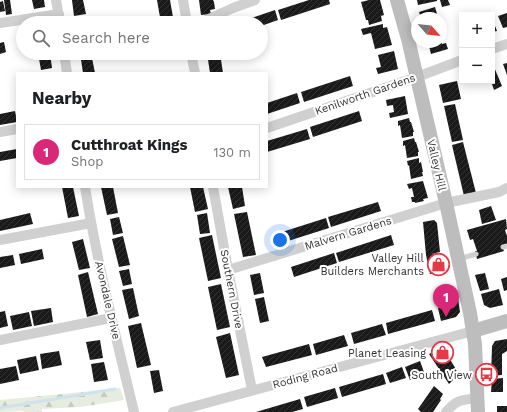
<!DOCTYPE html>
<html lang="en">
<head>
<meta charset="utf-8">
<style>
  :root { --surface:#fff; --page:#f2f2f2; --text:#202124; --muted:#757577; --line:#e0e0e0; --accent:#db2777 }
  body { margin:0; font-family:"Work Sans",sans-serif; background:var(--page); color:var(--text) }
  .controls { position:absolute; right:12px; top:12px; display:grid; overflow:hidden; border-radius:0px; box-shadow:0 2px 10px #0003 }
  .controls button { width:36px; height:36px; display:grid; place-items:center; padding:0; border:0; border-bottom:1px solid var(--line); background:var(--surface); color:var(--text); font:20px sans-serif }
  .compass { position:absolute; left:411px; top:12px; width:36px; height:36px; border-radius:50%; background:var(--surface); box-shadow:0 2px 10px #0003; rotate:117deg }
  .you { position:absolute; left:280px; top:240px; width:14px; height:14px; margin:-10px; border:3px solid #fff; border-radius:50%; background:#1a73e8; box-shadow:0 0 0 6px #1a73e833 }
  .badge { display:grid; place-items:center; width:26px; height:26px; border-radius:50%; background:var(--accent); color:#fff; font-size:13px; font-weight:700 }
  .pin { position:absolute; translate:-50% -33px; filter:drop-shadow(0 1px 2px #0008) }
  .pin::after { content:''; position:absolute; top:21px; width:14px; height:12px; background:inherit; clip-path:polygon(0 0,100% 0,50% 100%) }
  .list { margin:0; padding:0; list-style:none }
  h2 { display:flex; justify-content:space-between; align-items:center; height:52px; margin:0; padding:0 16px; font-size:17px }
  h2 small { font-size:13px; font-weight:400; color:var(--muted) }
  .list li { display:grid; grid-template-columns:26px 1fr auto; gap:12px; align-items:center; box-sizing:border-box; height:56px; margin:0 8px 8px; padding:0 8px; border:1px solid var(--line); border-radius:0px }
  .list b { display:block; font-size:15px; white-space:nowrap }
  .list p { margin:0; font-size:13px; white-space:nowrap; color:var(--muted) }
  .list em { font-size:13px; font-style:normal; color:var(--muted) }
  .icon { flex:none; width:22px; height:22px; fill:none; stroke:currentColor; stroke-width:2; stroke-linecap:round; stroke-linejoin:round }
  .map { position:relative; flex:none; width:507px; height:412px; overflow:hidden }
  .search { position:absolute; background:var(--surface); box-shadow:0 2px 10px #0003; left:16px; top:16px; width:252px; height:44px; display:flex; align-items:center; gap:10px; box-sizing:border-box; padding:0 14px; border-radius:22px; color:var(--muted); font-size:15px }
  .panel { position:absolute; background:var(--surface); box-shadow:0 2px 10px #0003; left:16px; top:72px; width:252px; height:116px; border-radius:0px }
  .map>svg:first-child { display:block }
  .forest { fill:url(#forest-firs) }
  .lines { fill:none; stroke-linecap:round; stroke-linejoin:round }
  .stream { stroke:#cfe2ee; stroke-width:3 }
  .building { fill:url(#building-hatch) }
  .lane { stroke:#d0d0d0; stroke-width:5 }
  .street { stroke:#d0d0d0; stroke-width:10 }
  .secondary { stroke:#bdbdbd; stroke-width:14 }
  .labels { text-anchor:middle; stroke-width:4; stroke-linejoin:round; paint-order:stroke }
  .street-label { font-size:11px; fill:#333; stroke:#fff }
  .poi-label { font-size:11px; fill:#333; stroke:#fff; text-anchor:end }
</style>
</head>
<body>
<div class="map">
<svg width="507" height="412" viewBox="0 0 507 412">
  <defs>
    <pattern id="forest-firs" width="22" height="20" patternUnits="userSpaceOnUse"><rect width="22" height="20" fill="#e6ecdf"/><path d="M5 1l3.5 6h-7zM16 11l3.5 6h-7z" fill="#c6cbc0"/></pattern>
    <pattern id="building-hatch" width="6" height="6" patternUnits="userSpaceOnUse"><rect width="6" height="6" fill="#1a1a1a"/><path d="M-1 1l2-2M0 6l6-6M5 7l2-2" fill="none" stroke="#333"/></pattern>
  </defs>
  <rect width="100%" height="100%" fill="#fff"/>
  <polygon class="forest" points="120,388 124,400 80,407 42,409 42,412 24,412 23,411 0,412 0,400 62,394"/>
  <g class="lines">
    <polyline class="stream" points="0,408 115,389"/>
  </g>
  <g class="building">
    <polygon points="4,0 10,0 12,14 6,15"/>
    <polygon points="32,0 44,0 45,7 34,9"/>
    <polygon points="72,0 83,0 86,14 74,16"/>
    <polygon points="157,0 170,0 174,23 161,23"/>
    <polygon points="199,0 213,0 214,2 215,9 210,10 211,14 201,15"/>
    <polygon points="309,0 329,0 330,4 281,20 278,10"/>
    <polygon points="369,0 380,0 384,15 381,16 382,21 369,25 368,20 366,20 361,2"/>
    <polygon points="417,0 437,0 437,1 418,5"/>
    <polygon points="440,0 448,0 450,5 442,7"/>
    <polygon points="3,1 5,11 0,12 0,2"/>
    <polygon points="435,7 437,14 433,15 434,18 421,18 419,12"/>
    <polygon points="275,10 278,20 261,26 261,23 237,23"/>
    <polygon points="507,13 507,27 503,28 498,16"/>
    <polygon points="86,18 86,23 75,23 75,20"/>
    <polygon points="492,18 497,31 492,32"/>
    <polygon points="383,24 383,28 387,27 392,45 375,49 371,33 363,35 361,29"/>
    <polygon points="4,42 6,52 0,54 0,43"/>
    <polygon points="428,42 441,42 442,44 446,43 448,49 431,54"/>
    <polygon points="394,51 398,69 378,74 376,68 381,67 378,55"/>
    <polygon points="38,53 50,53 52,68 41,70"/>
    <polygon points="80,53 91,53 95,73 83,73"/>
    <polygon points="207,53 220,53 223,73 210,73"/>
    <polygon points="507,63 507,75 503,64"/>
    <polygon points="494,67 502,86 494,90 491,81 492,81 492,68"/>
    <polygon points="350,76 353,86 304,102 301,92"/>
    <polygon points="457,81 461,99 443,103 439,85"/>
    <polygon points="297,93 300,103 267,114 267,103"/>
    <polygon points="405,96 408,114 390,118 389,113 394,112 393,105 387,106 386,100"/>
    <polygon points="455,104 463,140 452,142 444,106"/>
    <polygon points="15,111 17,122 0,125 0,114"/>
    <polygon points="359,111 362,121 313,137 310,127"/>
    <polygon points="409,118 410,122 411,122 414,132 413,132 413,136 402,138 400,125 398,126 398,121"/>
    <polygon points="307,129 310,139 267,152 267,141"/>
    <polygon points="414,138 415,142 416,142 419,152 418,152 418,156 407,158 405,145 403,146 403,141"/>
    <polygon points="463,142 476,193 464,196 452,145"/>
    <polygon points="17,149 17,158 0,161 0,152"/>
    <polygon points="419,158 419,163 421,162 423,172 422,172 423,176 411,179 409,165 408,166 407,161"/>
    <polygon points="423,181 428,198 423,199 424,201 415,203 415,202 412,202 411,197 414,197 412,188 409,189 407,184"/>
    <polygon points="62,187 73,187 79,216 68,218"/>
    <polygon points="101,187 113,187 118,213 107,215"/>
    <polygon points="190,187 203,187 208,209 195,212"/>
    <polygon points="228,187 242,187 245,206 233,209"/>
    <polygon points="378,202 381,211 331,227 328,217"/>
    <polygon points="491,206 496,220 482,224 479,210"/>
    <polygon points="247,212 256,255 243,257 234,214"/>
    <polygon points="30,213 33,224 0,231 0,220"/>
    <polygon points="207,213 210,233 200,234 197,215"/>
    <polygon points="119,217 123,233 113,235 110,219"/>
    <polygon points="326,218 329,228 285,242 282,232"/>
    <polygon points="506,219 507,229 505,230 507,236 507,244 502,246 504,251 477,259 475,251 477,251 473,239 470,240 467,230"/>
    <polygon points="434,220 437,223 440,252 431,254 441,253 445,271 430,274 426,255 423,222"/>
    <polygon points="212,235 221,278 208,281 199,238"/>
    <polygon points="391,235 394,245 339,262 336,253"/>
    <polygon points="123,236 130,265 119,267 112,239"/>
    <polygon points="83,239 90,268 79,270 72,242"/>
    <polygon points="42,249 44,259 21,264 19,254"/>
    <polygon points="334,253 337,263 294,277 291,267"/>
    <polygon points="13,255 15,265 0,268 0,257"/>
    <polygon points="129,269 132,284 123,286 119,271"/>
    <polygon points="88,272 98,314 87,317 78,275"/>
    <polygon points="260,273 264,293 254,295 250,275"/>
    <polygon points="485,273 489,289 480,291 475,275"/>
    <polygon points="507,277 507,290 504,291 501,279"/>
    <polygon points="221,284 230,327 217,330 208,287"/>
    <polygon points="133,288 139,316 129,319 122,290"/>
    <polygon points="499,289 503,305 490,308 484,305 481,294"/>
    <polygon points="264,297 269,321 260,323 255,299"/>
    <polygon points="458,298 460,312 456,317 441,321 438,308 451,304 450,299"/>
    <polygon points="51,308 53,322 34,326 31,311"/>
    <polygon points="432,310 435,321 388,334 386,323"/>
    <polygon points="5,311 8,326 0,328 0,312"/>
    <polygon points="29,312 32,326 13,330 10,316"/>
    <polygon points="141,323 151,365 137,368 128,326"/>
    <polygon points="382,324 386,335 354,344 351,333"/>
    <polygon points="230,333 239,375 226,378 216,337"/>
    <polygon points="344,335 348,346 316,355 313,344"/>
    <polygon points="507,339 507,351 502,354 502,375 491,376 492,346 495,341"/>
    <polygon points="100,340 103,358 90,360 86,342"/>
    <polygon points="309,344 312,355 266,367 262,357"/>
    <polygon points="443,348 459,374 449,384 429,354"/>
    <polygon points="59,351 62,365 42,369 40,354"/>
    <polygon points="36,356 39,370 20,374 17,360"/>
    <polygon points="420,361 425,375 410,380 405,367"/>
    <polygon points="104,362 108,380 94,382 91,364"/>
    <polygon points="16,366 19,380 0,384 0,369"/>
    <polygon points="402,367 406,378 390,383 386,373"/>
    <polygon points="159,370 163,391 154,393 150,371"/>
    <polygon points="383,374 386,384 342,397 339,387"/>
    <polygon points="503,378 503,392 491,392 492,379"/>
    <polygon points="434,386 443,394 440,399 441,400 433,412 421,412 418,409"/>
    <polygon points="335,388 338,398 307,407 304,397"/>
    <polygon points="300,399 303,409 292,412 256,412"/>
    <rect x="497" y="406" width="10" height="6"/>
  </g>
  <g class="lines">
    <g class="lane">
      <polyline points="503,247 507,246"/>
      <polyline points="459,259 476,254"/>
    </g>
    <g class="street">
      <polyline points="56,0 60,23"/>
      <polyline points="183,0 187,23"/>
      <polyline points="0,23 59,14"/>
      <polyline points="200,23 233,8 255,0"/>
      <polyline points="492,49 507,44"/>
      <polyline points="64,53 67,73"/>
      <polyline points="191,53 195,73"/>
      <polyline points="267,128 417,77 462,60"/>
      <polyline points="0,132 17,129"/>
      <path d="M85,187C97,263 116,337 134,412"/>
      <polyline points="213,187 228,270 252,390"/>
      <polyline points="0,240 91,223"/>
      <polyline points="228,270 446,203 499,192 507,188"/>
      <polyline points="0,340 111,318"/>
      <polyline points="173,412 473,331"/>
      <path d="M446,412C457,399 462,400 478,398"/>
    </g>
    <g class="secondary">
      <polyline points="397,0 408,39 446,203 470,313 475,344 478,412"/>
      <polyline points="473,331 507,321"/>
    </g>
  </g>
  <defs>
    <symbol id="shop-ring" viewBox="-11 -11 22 22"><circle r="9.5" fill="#fff" stroke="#e63946" stroke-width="1.5"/><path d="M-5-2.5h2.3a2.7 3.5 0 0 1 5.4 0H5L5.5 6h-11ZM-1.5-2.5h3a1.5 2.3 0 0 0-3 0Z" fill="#e63946"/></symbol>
    <symbol id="bus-ring" viewBox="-11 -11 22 22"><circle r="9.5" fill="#fff" stroke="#e63946" stroke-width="1.5"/><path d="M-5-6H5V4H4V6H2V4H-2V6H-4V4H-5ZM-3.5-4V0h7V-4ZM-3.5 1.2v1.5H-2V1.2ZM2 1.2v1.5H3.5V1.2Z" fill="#e63946"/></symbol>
  </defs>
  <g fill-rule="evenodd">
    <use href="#shop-ring" x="426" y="252" width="25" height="25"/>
    <use href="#shop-ring" x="430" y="340" width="25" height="25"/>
    <use href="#bus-ring" x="474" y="362" width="25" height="25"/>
  </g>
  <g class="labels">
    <g class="street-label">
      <text transform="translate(365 94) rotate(-19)" y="4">Kenilworth Gardens</text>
      <text transform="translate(437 165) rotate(77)" y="4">Valley Hill</text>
      <text transform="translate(348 233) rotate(-17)" y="4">Malvern Gardens</text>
      <text transform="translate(232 289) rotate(79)" y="4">Southern Drive</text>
      <text transform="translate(108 300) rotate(77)" y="4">Avondale Drive</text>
      <text transform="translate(305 376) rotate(-15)" y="4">Roding Road</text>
    </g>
    <g class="poi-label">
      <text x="424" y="262">Valley Hill<tspan x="424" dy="13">Builders Merchants</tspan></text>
      <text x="426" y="357">Planet Leasing</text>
      <text x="472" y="379">South View</text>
    </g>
  </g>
</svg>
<div class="controls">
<button>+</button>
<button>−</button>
</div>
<svg class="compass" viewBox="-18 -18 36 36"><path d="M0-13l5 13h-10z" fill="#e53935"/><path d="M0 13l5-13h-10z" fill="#757577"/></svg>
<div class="you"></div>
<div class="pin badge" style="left:446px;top:317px">1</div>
<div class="search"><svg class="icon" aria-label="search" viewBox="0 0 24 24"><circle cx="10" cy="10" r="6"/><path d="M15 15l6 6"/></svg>Search here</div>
<section class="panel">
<h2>Nearby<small></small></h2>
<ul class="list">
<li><span class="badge">1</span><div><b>Cutthroat Kings</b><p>Shop</p></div><em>130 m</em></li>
</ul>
</section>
</div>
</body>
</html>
